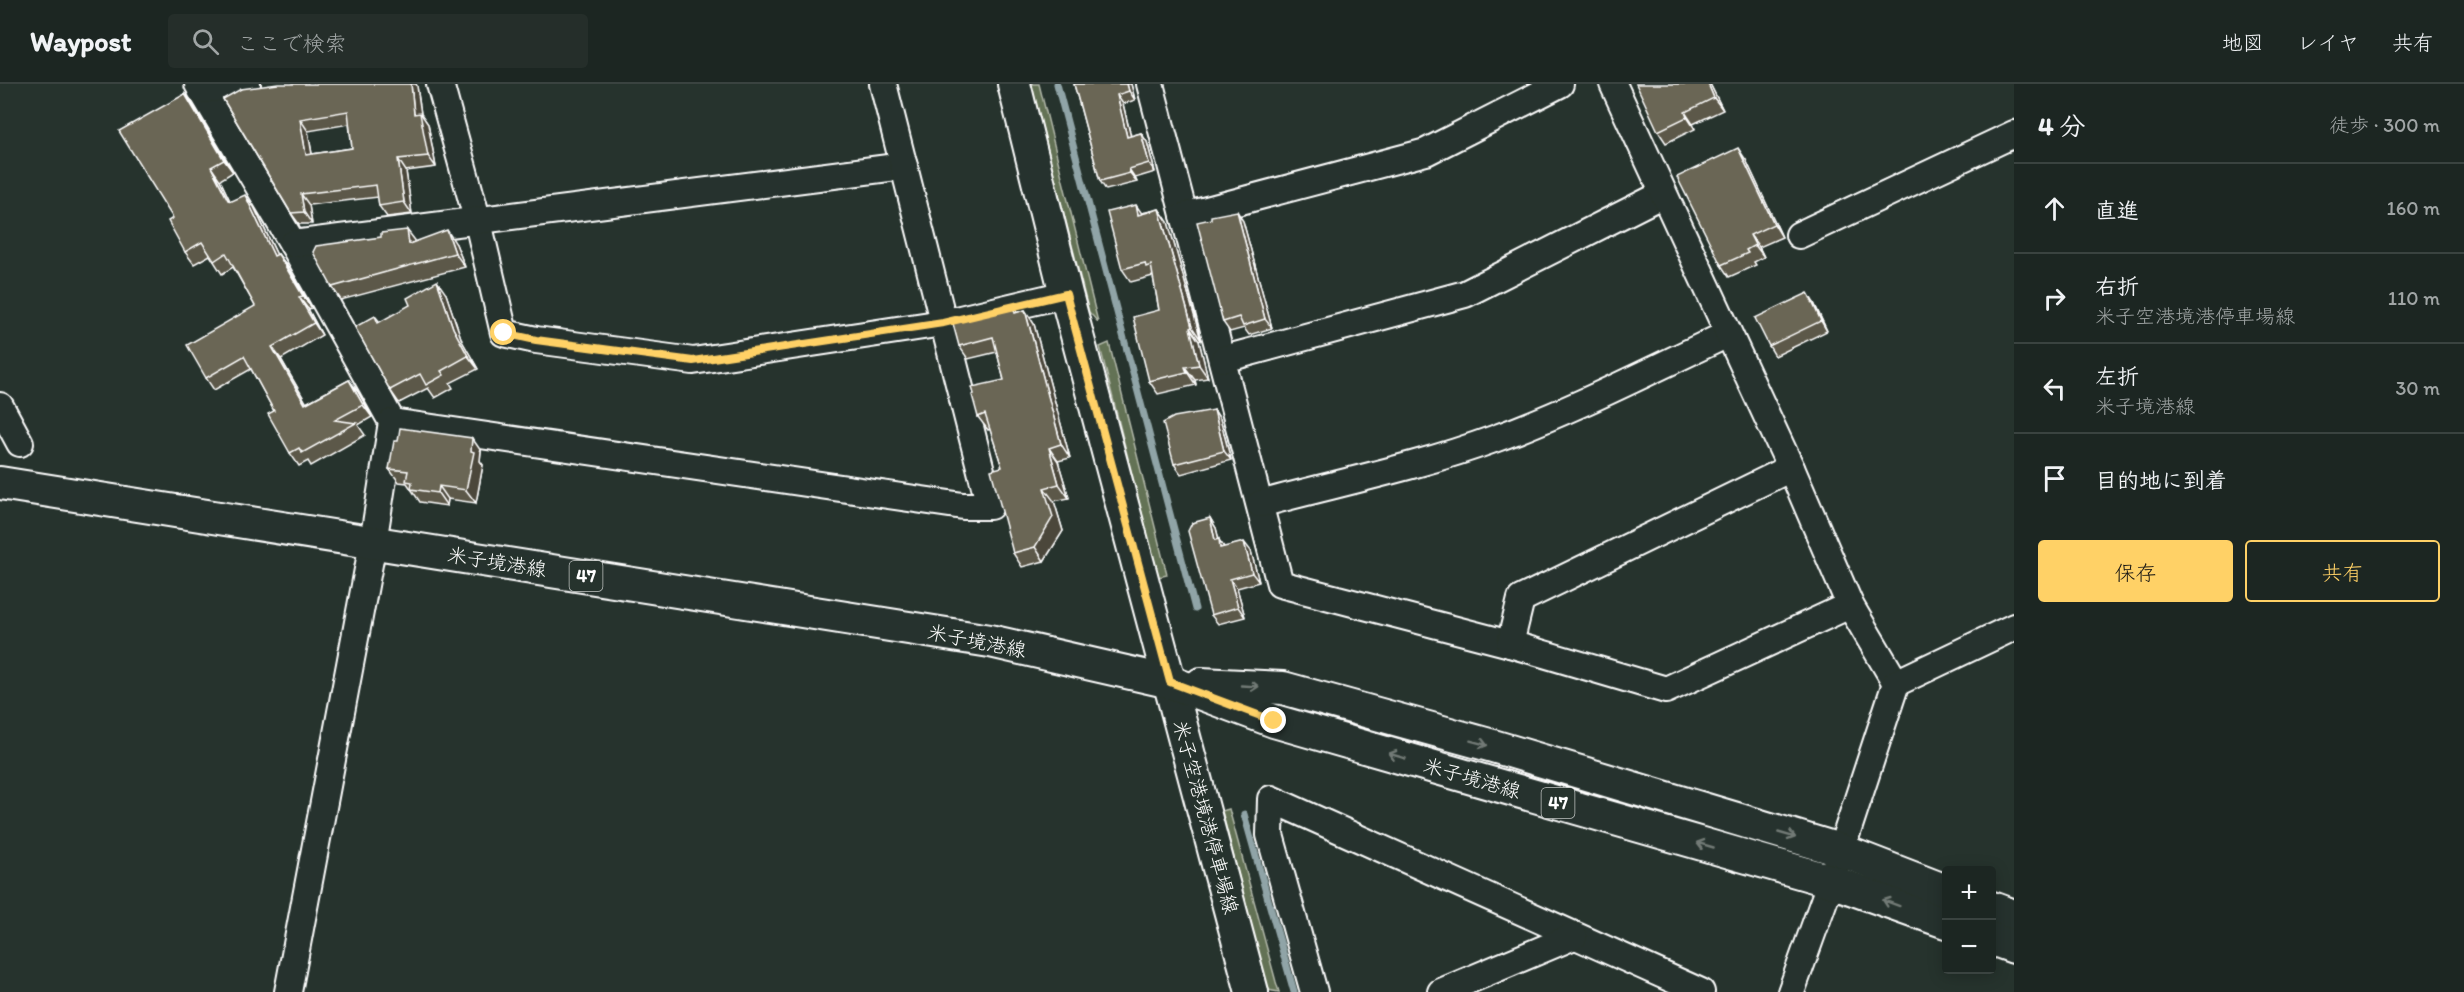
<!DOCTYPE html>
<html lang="ja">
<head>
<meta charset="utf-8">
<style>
  :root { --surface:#1c2622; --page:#252e2a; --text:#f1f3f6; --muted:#a0a5a5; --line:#3a4340; --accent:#ffd166 }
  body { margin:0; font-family:Itim,"Klee One",sans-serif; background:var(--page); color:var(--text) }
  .controls { position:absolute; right:18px; bottom:18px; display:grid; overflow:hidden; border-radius:6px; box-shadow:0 3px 15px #0003 }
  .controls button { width:54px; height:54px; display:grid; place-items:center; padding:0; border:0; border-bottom:2px solid var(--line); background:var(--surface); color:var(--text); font:30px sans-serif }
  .stop { position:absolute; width:18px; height:18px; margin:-14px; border:4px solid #ffd166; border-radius:50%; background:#fff }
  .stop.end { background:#ffd166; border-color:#fff; box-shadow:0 2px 6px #0008 }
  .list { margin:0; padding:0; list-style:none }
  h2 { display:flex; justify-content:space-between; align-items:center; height:78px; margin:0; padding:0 24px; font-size:26px }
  h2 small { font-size:20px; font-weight:400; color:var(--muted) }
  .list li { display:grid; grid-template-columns:39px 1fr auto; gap:18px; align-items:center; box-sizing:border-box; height:90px; padding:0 24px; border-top:2px solid var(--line) }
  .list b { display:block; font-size:22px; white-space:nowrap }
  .list p { margin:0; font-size:20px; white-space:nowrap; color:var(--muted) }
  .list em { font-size:20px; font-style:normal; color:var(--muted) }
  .actions { display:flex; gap:12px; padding:18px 24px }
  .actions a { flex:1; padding:14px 0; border:2px solid var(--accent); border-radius:6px; text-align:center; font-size:21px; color:var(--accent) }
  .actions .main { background:var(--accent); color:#111 }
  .icon { flex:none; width:33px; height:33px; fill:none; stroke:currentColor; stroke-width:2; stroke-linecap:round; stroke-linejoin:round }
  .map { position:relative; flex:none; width:2014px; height:908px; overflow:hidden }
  header { display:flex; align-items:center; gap:36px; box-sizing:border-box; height:84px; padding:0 30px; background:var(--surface); border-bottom:2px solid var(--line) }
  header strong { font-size:28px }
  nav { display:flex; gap:33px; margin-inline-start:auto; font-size:21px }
  .search { width:420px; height:54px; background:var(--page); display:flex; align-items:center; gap:15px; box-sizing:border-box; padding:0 21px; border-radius:6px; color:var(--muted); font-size:22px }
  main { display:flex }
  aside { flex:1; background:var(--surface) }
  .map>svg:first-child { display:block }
  .green { fill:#647254; stroke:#b2b8aa; stroke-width:1.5 }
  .water { fill:#46676d; stroke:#90a4a7; stroke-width:1.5 }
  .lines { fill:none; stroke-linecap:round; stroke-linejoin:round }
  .stream { stroke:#90a4a7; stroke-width:7 }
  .minor-casing { stroke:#fff; stroke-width:30 }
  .major-casing { stroke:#fff; stroke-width:36 }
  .minor { stroke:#26332d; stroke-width:26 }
  .major { stroke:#26332d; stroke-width:32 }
  .wall { fill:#5c5848; stroke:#fff; stroke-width:1.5; fill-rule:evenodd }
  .shaded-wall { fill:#4b473b; stroke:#fff; stroke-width:1.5 }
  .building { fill:#6b6654; stroke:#fff; stroke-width:1.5; fill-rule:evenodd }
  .oneway { stroke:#727a76 }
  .route { stroke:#ffd166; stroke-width:8 }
  .labels { text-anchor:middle; stroke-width:4.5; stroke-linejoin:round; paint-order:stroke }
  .shield { fill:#26332d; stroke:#bec2c0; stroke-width:1.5 }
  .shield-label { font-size:18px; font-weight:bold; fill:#fff }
  .street-label { font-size:20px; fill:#fff; stroke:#26332d }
</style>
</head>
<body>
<header>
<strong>Waypost</strong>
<div class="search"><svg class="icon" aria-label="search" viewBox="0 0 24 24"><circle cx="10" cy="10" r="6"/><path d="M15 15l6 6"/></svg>ここで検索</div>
<nav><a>地図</a><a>レイヤ</a><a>共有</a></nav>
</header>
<main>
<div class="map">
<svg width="2014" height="908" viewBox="0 0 2014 908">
  <rect width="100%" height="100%" fill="#26332d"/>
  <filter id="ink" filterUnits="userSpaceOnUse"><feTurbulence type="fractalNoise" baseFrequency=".0167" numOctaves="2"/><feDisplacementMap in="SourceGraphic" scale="12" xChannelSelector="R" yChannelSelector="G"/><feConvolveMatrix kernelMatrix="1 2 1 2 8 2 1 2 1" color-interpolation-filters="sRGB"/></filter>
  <g filter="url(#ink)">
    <g class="green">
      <polygon points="1031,0 1039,0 1098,238 1089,228"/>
      <polygon points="1109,259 1167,491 1158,493 1100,263"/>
      <polygon points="1229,725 1276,898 1279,908 1268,906 1222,727"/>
    </g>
    <polygon class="water" points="2014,35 2014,39 1808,135 1806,132"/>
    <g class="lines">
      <g class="stream">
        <polyline points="1057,0 1195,525"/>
        <polyline points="1244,730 1294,908"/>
      </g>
      <defs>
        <g id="minor">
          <polyline points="198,0 293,160 392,338 373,459 288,908"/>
          <polyline points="440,0 478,138 504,249 536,256 693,277 943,239 1066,210"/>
          <polyline points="1150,0 1280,500 1510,560 1666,606 1850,521"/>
          <polyline points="201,6 247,0"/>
          <polyline points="1184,132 1426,68 1560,0"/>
          <polyline points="1799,151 2014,50"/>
          <polyline points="293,160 904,82"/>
          <polyline points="1224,275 1465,210 1663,110"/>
          <polyline points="0,322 20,359"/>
          <polyline points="392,338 963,422 990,422 883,0"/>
          <polyline points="1791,384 1850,521 1896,599"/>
          <path d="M1260,420C1338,399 1418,383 1494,355C1574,326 1651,286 1728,250"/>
          <polyline points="1510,560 1521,515 1791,384 1613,0"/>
          <polyline points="1314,908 1270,751 1271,715 1701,908"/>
          <polyline points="1441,908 1574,852"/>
          <polyline points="1791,908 1831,797 1896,599 2014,543"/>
        </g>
        <g id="major">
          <polyline points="1014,0 1066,210 1252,908"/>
          <polyline points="0,399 990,557 1170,598 1274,637 1831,797 1946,838"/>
          <polyline points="1201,600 1283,604 1493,662 1840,766 1946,807"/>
          <polyline points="1992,824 2014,832"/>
          <polyline points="1992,855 2014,863"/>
        </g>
      </defs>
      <use href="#minor" class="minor-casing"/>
      <use href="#major" class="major-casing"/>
      <use href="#minor" class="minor"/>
      <use href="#major" class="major"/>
    </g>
    <g class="wall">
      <polygon points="1074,0 1131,0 1135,16 1123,20 1131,52 1141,49 1147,58 1155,88 1135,94 1137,98 1106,106 1100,97"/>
      <polygon points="1710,0 1723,26 1693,40 1695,45 1666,59 1658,47"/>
      <path d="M417,2L421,30L428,40L436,83L406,87L412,130L387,133L379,122L378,113L309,121L312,140H299L291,129L223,15ZM349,40L352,64L312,70L308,47Z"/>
      <polygon points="185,10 194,22 233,88 220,96 230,117 254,123 277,171 278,170 287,182 312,224 308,225 322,251 281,275 306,319 349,296 358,308 372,333 358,341 365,351 311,382 308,377 299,382 290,369 274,327 251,285 214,306 206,294 255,222 233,183 222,190 210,171 194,180 185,168"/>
      <polygon points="1746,76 1782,153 1759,163 1764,173 1754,178 1756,181 1729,193 1721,181"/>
      <polygon points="1159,125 1168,138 1201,256 1199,257 1208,294 1195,296 1196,301 1158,310 1149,297 1159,226 1153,192 1131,198 1122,185 1142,129"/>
      <polygon points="1243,137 1272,244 1249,251 1244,244 1230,248 1223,238"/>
      <polygon points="415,158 456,160 465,183 341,216 332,203"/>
      <polygon points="446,210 462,257 478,285 450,299 453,304 435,314 428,304 399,319 390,306 375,232 380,238"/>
      <polygon points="1814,219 1827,247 1775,272 1769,262"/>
      <polygon points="1013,222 1018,228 1025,226 1034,240 1070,374 1058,377 1069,414 1054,417 1063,447 1044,477 1022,483 1013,469 1002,383 990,345 988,346 978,333 1004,296 997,268 968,275 959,262"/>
      <polygon points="1214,326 1220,335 1231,376 1181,390 1174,380"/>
      <polygon points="481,367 480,377 483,381 476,419 448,415 447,422 420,418 407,399 399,398 389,385"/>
      <polygon points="1210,434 1216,444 1219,456 1224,463 1251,467 1259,498 1237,504 1245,533 1218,540 1211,531"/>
    </g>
    <g class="shaded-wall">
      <polygon points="411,0 416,0 417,2 421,30 428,40 436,83 428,72 414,30"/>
      <polygon points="1127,0 1131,0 1135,16 1129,7"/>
      <polygon points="1708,0 1710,0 1723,26 1714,14"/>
      <polygon points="185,10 194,22 233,88 224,76"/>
      <polygon points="1117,11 1123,20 1133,62 1127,53"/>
      <polygon points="1685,28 1693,40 1695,45 1687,33"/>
      <polygon points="300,35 308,47 314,82 306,71"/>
      <polygon points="1141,49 1147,58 1155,88 1149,79"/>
      <polygon points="1738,64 1746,76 1782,153 1774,140"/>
      <polygon points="398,75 406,87 412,130 404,118"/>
      <polygon points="211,83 220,96 236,129 228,116"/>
      <polygon points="1129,85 1135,94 1137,98 1130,89"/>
      <polygon points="301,110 309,121 312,140 304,128"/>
      <polygon points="245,111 254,123 283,184 274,172"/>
      <polygon points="1136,121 1145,134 1138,131"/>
      <polygon points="1159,125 1168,138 1201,256 1192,243"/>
      <polygon points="1237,127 1243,137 1272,244 1265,235"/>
      <polygon points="407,146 417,159 409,160"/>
      <polygon points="447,146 456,160 465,183 455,169"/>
      <polygon points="1750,151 1759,163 1764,173 1755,161"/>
      <polygon points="278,170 287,182 312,224 303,212"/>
      <polygon points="437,197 446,210 462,257 478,285 468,272 453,244"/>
      <polygon points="1808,209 1814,219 1827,247 1821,237"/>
      <polygon points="299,213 308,225 322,251 314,239"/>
      <polygon points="1025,226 1034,240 1070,374 1061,360"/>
      <polygon points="1190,244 1199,257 1208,294 1199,281"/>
      <polygon points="272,263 281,275 314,332 305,320"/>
      <polygon points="1185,283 1195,296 1196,301 1187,288"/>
      <polygon points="349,296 358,308 372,333 363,321"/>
      <polygon points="1214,326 1220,335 1231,376 1224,367"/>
      <polygon points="472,354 481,367 480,377 483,381 476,419 466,406"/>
      <polygon points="1049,364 1058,377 1069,414 1059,400"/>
      <polygon points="439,402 448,415 447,422 438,409"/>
      <polygon points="1044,404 1054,417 1063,447 1044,477 1035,463"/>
      <polygon points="1210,434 1216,444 1219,456 1225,465 1227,473 1215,456"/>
      <polygon points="1244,458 1251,467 1259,498 1252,489"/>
      <polygon points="1230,495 1237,504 1245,533 1238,523"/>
    </g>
    <g class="building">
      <path d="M278,0H411L414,30L420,29L428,72L398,75L404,118L379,122L376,101L301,110L304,128L291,129L223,15L241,5ZM348,27L352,64L306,71L300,35Z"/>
      <polygon points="1074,0 1127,0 1129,7 1117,11 1127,53 1141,49 1149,79 1129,85 1130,89 1100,97"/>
      <polygon points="1636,0 1708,0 1714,14 1685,28 1687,33 1658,47"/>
      <polygon points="185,10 224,76 211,83 228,116 232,117 245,111 274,172 278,170 303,212 299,213 314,239 272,263 305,320 349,296 363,321 335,336 356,339 302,369 299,364 290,369 268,330 274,327 244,272 206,294 187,261 255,222 226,169 214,177 202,158 185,168 168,137 173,134 119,47"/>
      <polygon points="1738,64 1774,140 1750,151 1755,161 1746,166 1748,169 1721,181 1677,93"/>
      <polygon points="1136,121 1138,131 1159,125 1192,243 1190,244 1199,281 1185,283 1187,288 1149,297 1133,233 1159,226 1151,181 1146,183 1145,179 1122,185 1107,128"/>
      <polygon points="1237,127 1265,235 1243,242 1239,233 1223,238 1197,138 1211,135 1211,132"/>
      <polygon points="407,146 409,160 447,146 455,169 332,203 313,168 316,162 381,153 381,149"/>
      <polygon points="437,197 453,244 468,272 441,287 444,291 426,301 420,290 390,306 355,243 375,232 378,239 410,221 407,214"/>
      <polygon points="1808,209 1821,237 1769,262 1755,234"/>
      <polygon points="1013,222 1015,229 1025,226 1061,360 1049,364 1059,400 1044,404 1053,433 1035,463 1013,469 991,386 1002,383 985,330 978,333 972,311 974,310 972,303 1004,296 993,253 959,262 952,236"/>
      <polygon points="1214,326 1224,367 1174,380 1163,339 1174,333"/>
      <polygon points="400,344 472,354 471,367 474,368 466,406 439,402 438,409 411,405 412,398 406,397 408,387 389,385 394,357 398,357"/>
      <polygon points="1210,434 1215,456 1219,455 1220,464 1244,458 1252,489 1230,495 1238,523 1211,531 1188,447 1192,439"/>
    </g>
    <defs><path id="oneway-shaft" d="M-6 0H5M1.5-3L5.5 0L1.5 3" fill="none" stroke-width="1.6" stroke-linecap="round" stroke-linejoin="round" transform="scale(1.5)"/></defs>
    <g class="oneway">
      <use href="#oneway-shaft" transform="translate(1250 602) rotate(3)"/>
      <use href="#oneway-shaft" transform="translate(1479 659) rotate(15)"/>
      <use href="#oneway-shaft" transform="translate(1397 672) rotate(-164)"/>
      <use href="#oneway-shaft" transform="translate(1787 751) rotate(16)"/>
      <use href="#oneway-shaft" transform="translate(1705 761) rotate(-164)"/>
      <use href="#oneway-shaft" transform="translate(1891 819) rotate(-160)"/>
    </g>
  </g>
  <g class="lines" filter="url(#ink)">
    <polyline class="route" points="504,249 536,256 693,277 943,239 1066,210 1170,598 1274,637"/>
  </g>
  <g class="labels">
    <g class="shield">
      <rect x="569.5" y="477" width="33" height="30" rx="4.5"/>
      <rect x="1541.5" y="704" width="33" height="30" rx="4.5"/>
    </g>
    <g class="shield-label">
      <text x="586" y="498">47</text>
      <text x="1558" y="725">47</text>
    </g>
    <g class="street-label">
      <text transform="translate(497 478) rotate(9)" y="7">米子境港線</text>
      <text transform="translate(977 557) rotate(11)" y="7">米子境港線</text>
      <text transform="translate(1472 694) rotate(16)" y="7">米子境港線</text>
      <text transform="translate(1206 733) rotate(75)" y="7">米子空港境港停車場線</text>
    </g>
  </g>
</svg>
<div class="controls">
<button>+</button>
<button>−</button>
</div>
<div class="stop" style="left:504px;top:249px"></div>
<div class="stop end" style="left:1274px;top:637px"></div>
</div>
<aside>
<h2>4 分<small>徒歩 · 300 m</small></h2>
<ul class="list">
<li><svg class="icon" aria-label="ahead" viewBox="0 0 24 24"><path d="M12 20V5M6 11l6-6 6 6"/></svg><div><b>直進</b></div><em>160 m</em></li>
<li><svg class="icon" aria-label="right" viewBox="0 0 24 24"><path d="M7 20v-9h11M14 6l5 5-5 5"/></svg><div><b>右折</b><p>米子空港境港停車場線</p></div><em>110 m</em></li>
<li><svg class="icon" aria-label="left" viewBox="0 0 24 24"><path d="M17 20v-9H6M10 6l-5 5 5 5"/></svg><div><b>左折</b><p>米子境港線</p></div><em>30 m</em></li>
<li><svg class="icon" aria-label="arrive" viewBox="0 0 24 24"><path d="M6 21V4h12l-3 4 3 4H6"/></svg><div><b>目的地に到着</b></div></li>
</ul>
<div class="actions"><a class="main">保存</a><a>共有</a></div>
</aside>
</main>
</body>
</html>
